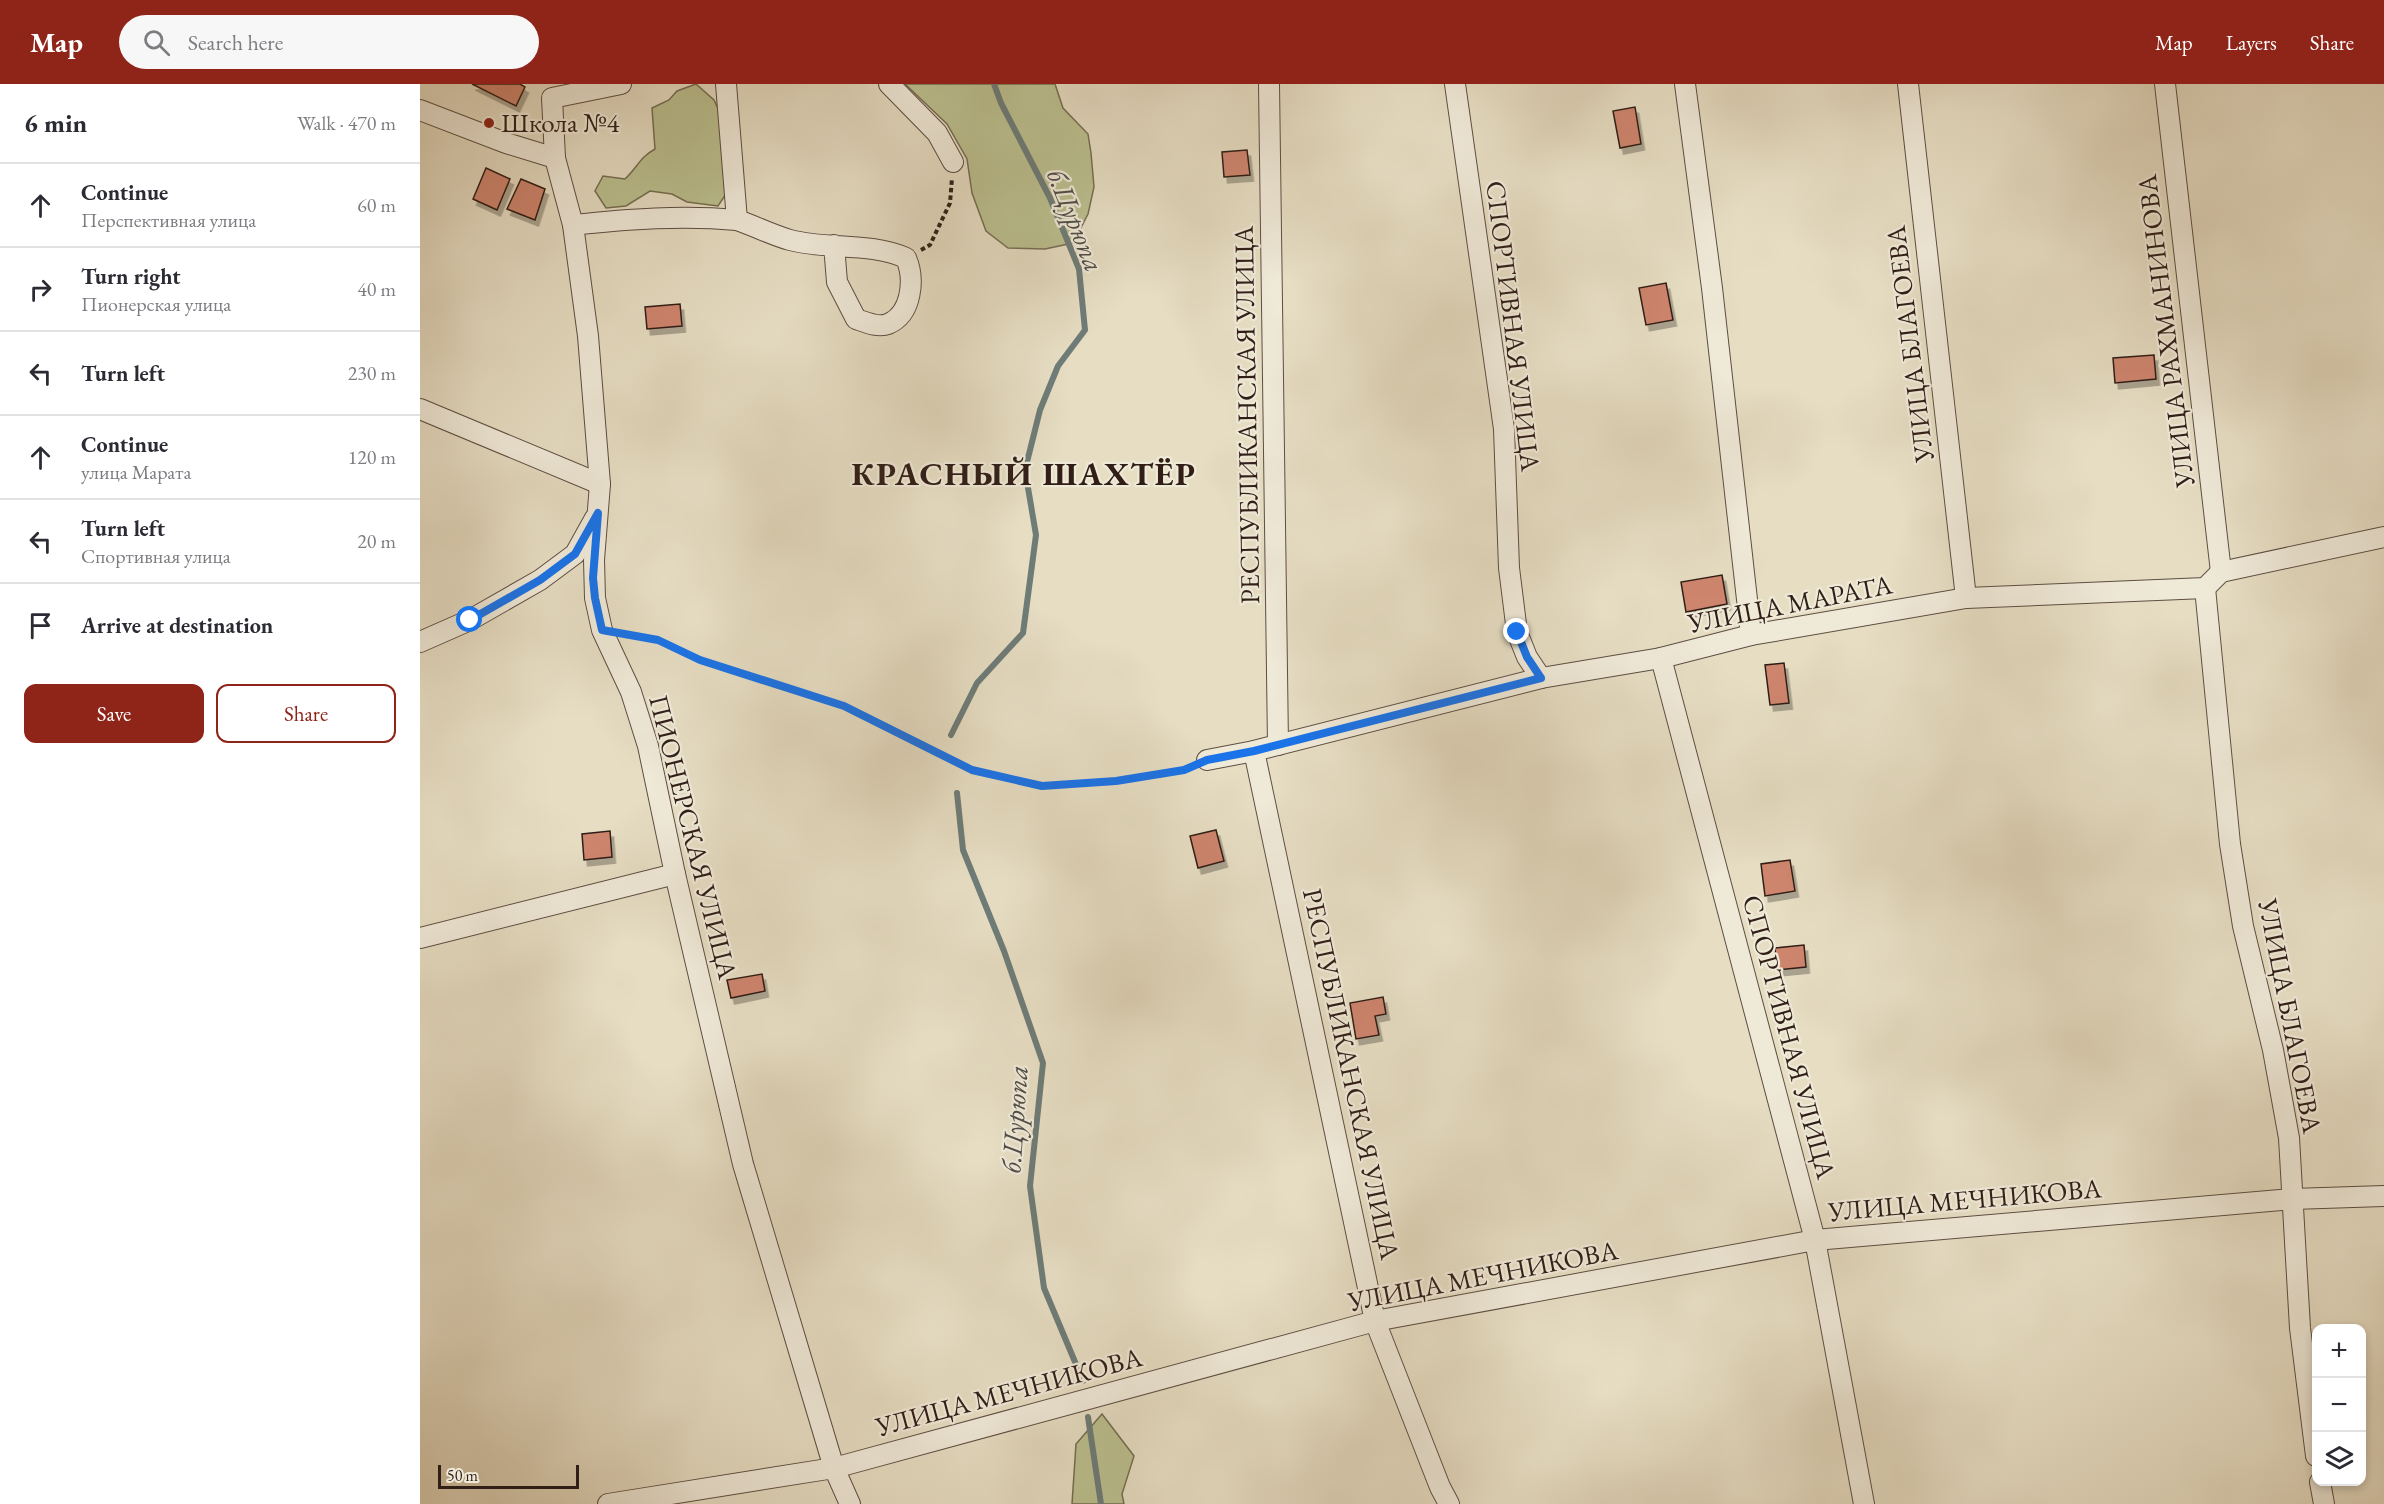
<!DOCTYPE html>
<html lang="en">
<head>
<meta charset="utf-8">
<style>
  :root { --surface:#fff; --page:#f7f7f7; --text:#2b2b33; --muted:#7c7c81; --line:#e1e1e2; --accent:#8f2418 }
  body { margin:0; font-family:"EB Garamond",serif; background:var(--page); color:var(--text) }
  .controls { position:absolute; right:18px; bottom:18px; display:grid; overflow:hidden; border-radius:12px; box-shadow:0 3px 9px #0003 }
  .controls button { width:54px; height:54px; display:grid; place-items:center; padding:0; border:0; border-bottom:2px solid var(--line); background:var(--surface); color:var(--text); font:30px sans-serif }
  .scale { position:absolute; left:18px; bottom:15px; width:141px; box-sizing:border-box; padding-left:6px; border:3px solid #301e17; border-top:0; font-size:16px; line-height:21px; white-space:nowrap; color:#301e17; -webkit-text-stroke:4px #efe9d8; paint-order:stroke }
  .stop { position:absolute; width:18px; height:18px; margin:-14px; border:4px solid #1a73e8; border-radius:50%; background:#fff }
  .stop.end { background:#1a73e8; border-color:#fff; box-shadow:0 2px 6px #0008 }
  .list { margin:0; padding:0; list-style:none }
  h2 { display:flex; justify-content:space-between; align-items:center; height:78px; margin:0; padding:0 24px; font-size:26px }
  h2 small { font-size:20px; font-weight:400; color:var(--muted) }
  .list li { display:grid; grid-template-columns:39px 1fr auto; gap:18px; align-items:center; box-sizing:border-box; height:84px; padding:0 24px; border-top:2px solid var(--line) }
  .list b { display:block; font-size:22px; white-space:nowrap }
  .list p { margin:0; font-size:20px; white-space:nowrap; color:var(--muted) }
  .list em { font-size:20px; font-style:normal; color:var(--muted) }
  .actions { display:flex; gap:12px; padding:18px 24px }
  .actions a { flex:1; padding:14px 0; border:2px solid var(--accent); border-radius:12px; text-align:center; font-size:21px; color:var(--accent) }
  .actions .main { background:var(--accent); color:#fff }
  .icon { flex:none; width:33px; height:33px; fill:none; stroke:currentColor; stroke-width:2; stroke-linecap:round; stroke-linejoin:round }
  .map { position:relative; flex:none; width:1964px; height:1420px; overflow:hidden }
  header { display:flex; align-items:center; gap:36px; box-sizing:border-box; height:84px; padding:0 30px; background:var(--accent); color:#fff }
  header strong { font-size:28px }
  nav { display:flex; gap:33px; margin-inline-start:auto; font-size:21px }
  .search { width:420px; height:54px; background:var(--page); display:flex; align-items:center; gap:15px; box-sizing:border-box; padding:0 21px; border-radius:33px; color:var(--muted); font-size:22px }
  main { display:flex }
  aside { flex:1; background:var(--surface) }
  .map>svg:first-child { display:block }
  .green { fill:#bbbf8f; stroke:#766e53; stroke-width:1.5 }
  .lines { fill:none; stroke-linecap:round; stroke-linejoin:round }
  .stream { stroke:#6e7c78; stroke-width:6 }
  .building { fill:#ce856e; stroke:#301e17; stroke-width:1.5; filter:url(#shadow) }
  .minor-casing { stroke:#5e4e42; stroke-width:22 }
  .path { stroke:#301e17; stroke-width:4; stroke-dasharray:4.5 3; stroke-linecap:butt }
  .minor { stroke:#efe9d8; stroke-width:20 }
  .route { stroke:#1a73e8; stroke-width:8 }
  .poi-dot { fill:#8f2418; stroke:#efe9d8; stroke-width:2 }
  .labels { text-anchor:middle; stroke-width:4.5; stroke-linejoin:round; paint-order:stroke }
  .poi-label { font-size:27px; fill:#301e17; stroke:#efe9d8; text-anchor:start }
  .street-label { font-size:27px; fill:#301e17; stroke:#efe9d8 }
  .water-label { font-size:28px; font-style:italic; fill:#4f4d48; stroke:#efe9d8 }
  .district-label { font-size:33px; font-weight:bold; letter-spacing:1.5px; fill:#301e17; stroke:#efe9d8 }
</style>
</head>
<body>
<header>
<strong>Map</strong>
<div class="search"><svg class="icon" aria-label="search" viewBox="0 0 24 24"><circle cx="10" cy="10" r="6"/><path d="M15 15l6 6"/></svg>Search here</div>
<nav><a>Map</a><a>Layers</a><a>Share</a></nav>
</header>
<main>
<aside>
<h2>6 min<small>Walk · 470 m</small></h2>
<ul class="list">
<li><svg class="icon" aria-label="ahead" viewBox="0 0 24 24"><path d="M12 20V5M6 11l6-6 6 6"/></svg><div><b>Continue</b><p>Перспективная улица</p></div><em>60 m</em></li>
<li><svg class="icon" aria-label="right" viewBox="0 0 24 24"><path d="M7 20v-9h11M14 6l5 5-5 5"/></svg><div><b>Turn right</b><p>Пионерская улица</p></div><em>40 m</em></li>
<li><svg class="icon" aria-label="left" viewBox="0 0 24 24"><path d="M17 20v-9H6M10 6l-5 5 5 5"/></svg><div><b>Turn left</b></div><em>230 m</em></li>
<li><svg class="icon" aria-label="ahead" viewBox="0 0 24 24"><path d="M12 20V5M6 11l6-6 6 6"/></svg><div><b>Continue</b><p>улица Марата</p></div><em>120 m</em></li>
<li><svg class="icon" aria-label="left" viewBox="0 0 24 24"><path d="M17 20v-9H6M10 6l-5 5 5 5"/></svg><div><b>Turn left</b><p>Спортивная улица</p></div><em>20 m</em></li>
<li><svg class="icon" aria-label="arrive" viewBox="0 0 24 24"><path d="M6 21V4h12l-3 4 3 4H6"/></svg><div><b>Arrive at destination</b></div></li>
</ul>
<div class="actions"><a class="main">Save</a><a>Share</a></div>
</aside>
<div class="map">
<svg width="1964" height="1420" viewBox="0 0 1964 1420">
  <defs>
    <filter id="shadow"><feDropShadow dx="3.5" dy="6" stdDeviation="0" flood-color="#0004"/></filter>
  </defs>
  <rect width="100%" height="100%" fill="#e6ddc3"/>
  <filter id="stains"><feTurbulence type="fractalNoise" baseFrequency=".00333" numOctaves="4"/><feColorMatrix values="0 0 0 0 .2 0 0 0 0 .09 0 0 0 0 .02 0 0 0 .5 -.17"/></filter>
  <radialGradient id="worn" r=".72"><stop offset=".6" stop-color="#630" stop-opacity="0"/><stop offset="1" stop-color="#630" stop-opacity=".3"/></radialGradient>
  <g class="green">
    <path d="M276,0L294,16L303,35L306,110L298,122L267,118L252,110L230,107L206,122L186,124L175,107L183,92L205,95C218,83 219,74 235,65L232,24L249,16L257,7Z"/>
    <polygon points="485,0 635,0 643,24 668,50 671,69 674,103 668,130 653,159 625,165 588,164 566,147 552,109 547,75 527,40"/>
    <polygon points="682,1330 714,1372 702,1410 704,1420 652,1420 656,1360"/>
  </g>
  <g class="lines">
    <g class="stream">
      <polyline points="531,651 557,599 603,549 616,451 605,386 620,326 638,282 665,246 659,185 630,114 581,19 574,0"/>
      <polyline points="537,709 543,766 584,867 623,979 610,1102 624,1204 663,1297"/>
      <polyline points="668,1333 681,1420"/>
    </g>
  </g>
  <g class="building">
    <polygon points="52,0 100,0 105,3 96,22"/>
    <polygon points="1215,23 1221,60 1200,64 1193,27"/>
    <polygon points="827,66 830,91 804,93 802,68"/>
    <polygon points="66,84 90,95 77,126 53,115"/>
    <polygon points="101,95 125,105 115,136 87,125"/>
    <polygon points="1246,199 1253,236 1226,241 1219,204"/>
    <polygon points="260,220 262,242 227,245 225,223"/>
    <polygon points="1734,271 1736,295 1695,299 1693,274"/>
    <polygon points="1302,491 1307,520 1266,528 1261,498"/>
    <polygon points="1364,579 1369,619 1350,621 1345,581"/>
    <polygon points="796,746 804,777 778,784 770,752"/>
    <polygon points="190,747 192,773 164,776 162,750"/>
    <polygon points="1370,776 1375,807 1345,812 1341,780"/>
    <polygon points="1384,861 1386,883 1357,886 1355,864"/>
    <polygon points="342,890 345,907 311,914 307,896"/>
    <polygon points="963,913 966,930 955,932 959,951 936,955 930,919"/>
  </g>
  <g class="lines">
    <defs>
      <g id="minor">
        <polyline points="201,0 132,14 135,74 153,141 168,252 180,400 174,476 175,514 182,546 211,608 228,662 255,790 323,1080 414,1384 430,1420"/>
        <path d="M306,0L317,136C335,142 352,151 370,156C407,166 450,158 486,174C495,195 492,230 468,240C458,244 445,238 436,235L417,198L414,161"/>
        <polyline points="469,0 517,49 533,78"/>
        <polyline points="849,0 858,661"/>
        <polyline points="1035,0 1084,345 1089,484 1097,548 1107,573 1121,594"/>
        <polyline points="1265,0 1292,204 1331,551"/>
        <polyline points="1488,0 1546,514"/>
        <polyline points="1745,0 1801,488"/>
        <polyline points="0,26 86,59 135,74"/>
        <path d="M153,141C209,135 262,131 317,136"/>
        <polyline points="0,325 180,400"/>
        <polyline points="1785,504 1810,760 1823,842 1853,966 1869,1054 1880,1244 1896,1372"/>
        <polyline points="0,558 50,536 120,496 155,470 175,434"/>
        <polyline points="1241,574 1395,1156 1444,1420"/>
        <polyline points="834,667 955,1237 1020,1403 1029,1420"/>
        <polyline points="787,676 834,667 1121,594 1241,574 1331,551 1546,514 1785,504 1801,488 1964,453"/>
        <polyline points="0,854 255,790"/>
        <polyline points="1900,1398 1904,1420"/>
        <polyline points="188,1420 414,1384 955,1237 1395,1156 1872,1115 1964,1112"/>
      </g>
    </defs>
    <use href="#minor" class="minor-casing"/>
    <g class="path">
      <polyline points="501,166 510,161 530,119 532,94"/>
      <polyline points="203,550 238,556 280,576 424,622 552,686 622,702 696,697 764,686 771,683"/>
    </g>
    <use href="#minor" class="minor"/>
  </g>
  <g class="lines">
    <polyline class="route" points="50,536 120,496 155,470 178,429 173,494 175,514 182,546 238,556 280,576 424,622 552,686 622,702 696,697 764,686 787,676 834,667 1121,594 1107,573 1097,548"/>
  </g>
  <circle class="poi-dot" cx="69" cy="39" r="6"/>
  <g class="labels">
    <g class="poi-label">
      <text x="81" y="48">Школа №4</text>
    </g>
    <g class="street-label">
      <text transform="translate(1093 242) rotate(83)" y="9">СПОРТИВНАЯ УЛИЦА</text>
      <text transform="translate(1746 247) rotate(-97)" y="9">УЛИЦА РАХМАНИНОВА</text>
      <text transform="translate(1490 260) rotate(-97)" y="9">УЛИЦА БЛАГОЕВА</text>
      <text transform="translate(827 331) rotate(-91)" y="9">РЕСПУБЛИКАНСКАЯ УЛИЦА</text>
      <text transform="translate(1370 520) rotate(-11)" y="9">УЛИЦА МАРАТА</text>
      <text transform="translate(273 753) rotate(76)" y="9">ПИОНЕРСКАЯ УЛИЦА</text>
      <text transform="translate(1870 932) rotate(79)" y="9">УЛИЦА БЛАГОЕВА</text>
      <text transform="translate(1369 953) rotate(75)" y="9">СПОРТИВНАЯ УЛИЦА</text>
      <text transform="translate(931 990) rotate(78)" y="9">РЕСПУБЛИКАНСКАЯ УЛИЦА</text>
      <text transform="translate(1545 1116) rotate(-5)" y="9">УЛИЦА МЕЧНИКОВА</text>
      <text transform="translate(1063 1192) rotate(-11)" y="9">УЛИЦА МЕЧНИКОВА</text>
      <text transform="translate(589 1308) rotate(-15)" y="9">УЛИЦА МЕЧНИКОВА</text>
    </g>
    <g class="water-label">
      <text transform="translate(656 136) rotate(68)" y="10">б.Цурюпа</text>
      <text transform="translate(594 1035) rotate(-86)" y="10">б.Цурюпа</text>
    </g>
    <g class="district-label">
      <text x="604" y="401">КРАСНЫЙ ШАХТЁР</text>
    </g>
  </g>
  <rect width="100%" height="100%" filter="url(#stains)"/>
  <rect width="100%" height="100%" fill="url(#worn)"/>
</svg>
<div class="controls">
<button>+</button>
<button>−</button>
<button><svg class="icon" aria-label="layers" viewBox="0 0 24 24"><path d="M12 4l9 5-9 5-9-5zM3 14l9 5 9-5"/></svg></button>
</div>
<div class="scale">50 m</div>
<div class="stop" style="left:50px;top:536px"></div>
<div class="stop end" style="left:1097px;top:548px"></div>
</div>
</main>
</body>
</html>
